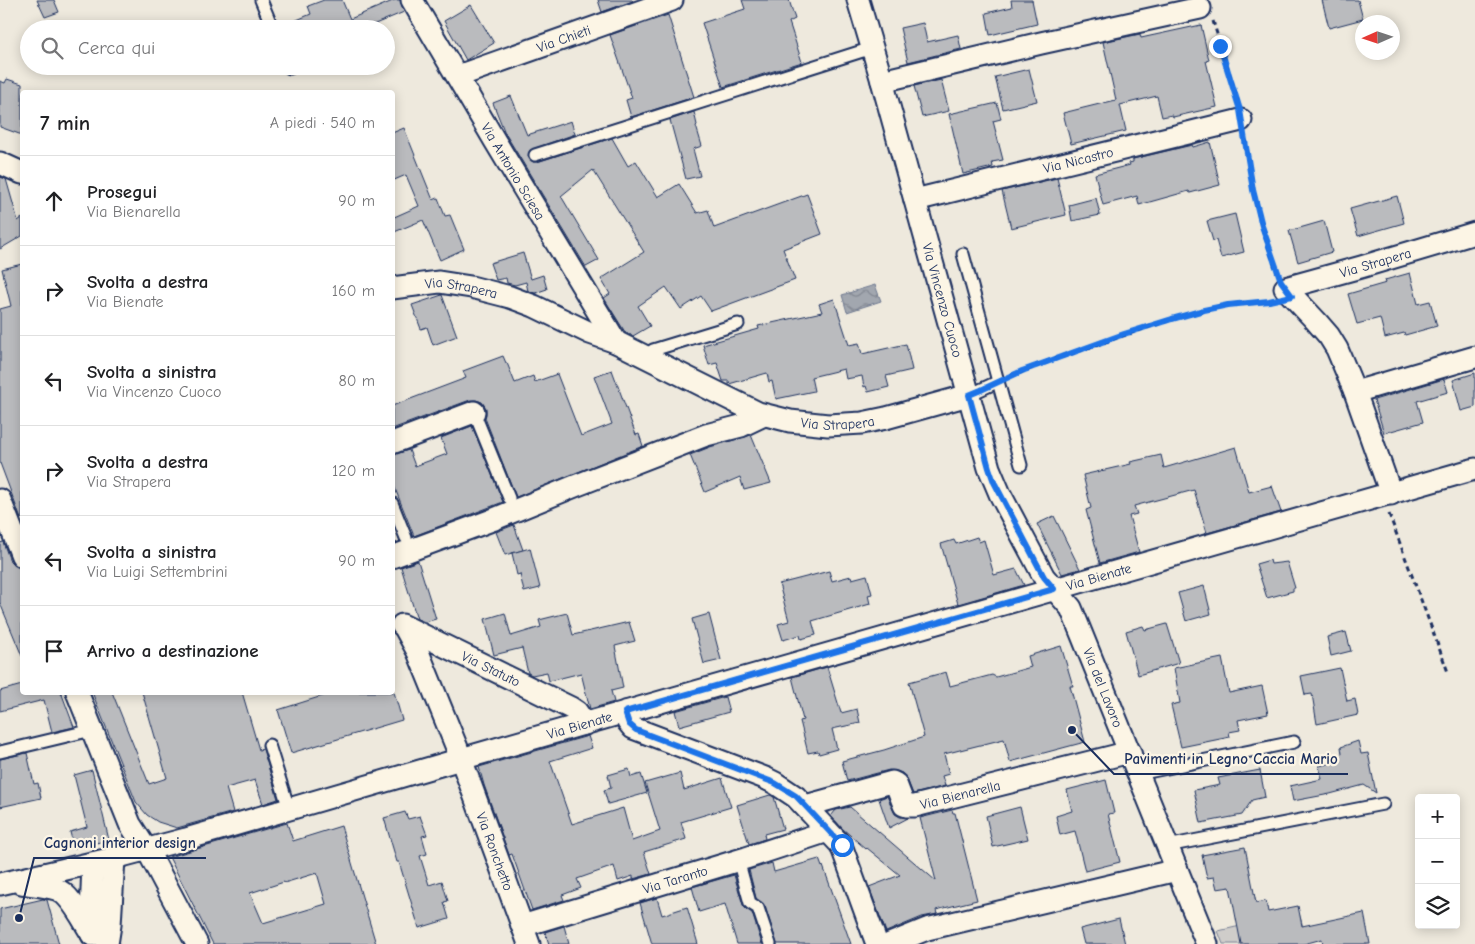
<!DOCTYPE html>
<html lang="it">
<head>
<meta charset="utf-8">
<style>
  :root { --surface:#fff; --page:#f6f6f6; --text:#202124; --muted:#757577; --line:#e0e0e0 }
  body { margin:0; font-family:"Comic Neue",sans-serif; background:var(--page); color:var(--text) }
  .controls { position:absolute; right:15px; bottom:15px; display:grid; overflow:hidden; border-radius:5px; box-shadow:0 2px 12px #0003 }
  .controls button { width:45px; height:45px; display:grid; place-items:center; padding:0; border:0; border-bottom:1px solid var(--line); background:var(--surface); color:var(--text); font:25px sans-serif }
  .compass { position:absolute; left:1355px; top:15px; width:45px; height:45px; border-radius:50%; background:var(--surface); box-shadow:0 2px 12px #0003; rotate:267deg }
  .stop { position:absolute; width:15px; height:15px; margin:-11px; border:4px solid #1a73e8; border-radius:50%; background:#fff }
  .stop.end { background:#1a73e8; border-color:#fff; box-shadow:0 1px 5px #0008 }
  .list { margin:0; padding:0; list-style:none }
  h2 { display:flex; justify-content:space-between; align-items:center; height:65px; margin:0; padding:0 20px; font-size:21px }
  h2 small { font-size:16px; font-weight:400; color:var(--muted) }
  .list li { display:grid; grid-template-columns:32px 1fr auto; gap:15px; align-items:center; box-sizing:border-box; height:90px; padding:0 20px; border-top:1px solid var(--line) }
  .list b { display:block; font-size:19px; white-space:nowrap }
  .list p { margin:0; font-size:16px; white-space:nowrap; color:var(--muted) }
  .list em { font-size:16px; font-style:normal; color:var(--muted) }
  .icon { flex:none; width:28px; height:28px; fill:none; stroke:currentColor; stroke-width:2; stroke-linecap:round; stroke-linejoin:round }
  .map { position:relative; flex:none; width:1475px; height:944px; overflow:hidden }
  .search { position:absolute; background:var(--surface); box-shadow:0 2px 12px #0003; left:20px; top:20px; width:375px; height:55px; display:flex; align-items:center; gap:12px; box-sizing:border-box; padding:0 18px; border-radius:28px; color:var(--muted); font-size:19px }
  .panel { position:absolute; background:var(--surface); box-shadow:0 2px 12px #0003; left:20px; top:90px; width:375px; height:605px; border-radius:5px }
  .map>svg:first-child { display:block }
  .garden { fill:#cfcdca; stroke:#757e94 }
  .water { fill:url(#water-waves); stroke:#6c778f }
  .building { fill:#babbbe; stroke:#1b2f5e; fill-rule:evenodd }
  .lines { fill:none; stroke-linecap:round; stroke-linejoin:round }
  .service-casing { stroke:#1b2f5e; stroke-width:15 }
  .minor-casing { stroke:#1b2f5e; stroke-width:25 }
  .path { stroke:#1b2f5e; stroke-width:3; stroke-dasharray:5 4; stroke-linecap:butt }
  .service { stroke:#fcf5e5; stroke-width:11 }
  .minor { stroke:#fcf5e5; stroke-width:21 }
  .route { stroke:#1a73e8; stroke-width:6 }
  .labels { text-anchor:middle; stroke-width:4.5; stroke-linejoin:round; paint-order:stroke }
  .street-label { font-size:14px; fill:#1b2f5e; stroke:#fcf5e5 }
  .leader { fill:none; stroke:#1b2f5e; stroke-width:2 }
  .callout-dot { fill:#1b2f5e; stroke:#fcf5e5; stroke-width:2 }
  .callout-label { font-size:15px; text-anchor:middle; font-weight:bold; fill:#1b2f5e; stroke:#fcf5e5; stroke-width:4.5; stroke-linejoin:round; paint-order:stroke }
</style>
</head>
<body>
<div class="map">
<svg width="1475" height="944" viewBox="0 0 1475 944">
  <defs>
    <pattern id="water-waves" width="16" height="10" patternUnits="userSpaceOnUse" patternTransform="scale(1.25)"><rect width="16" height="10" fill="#a2a7af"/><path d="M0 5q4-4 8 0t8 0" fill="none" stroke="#838892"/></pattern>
  </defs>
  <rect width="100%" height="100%" fill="#eee9dd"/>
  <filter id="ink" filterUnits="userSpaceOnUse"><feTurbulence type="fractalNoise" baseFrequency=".02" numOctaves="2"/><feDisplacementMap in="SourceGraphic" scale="10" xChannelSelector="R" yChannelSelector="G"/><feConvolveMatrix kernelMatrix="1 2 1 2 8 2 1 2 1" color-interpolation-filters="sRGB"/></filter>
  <g filter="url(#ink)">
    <polygon class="garden" points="1299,913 1308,944 1223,944 1218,931"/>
    <polygon class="water" points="875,285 881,301 847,312 842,295"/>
    <g class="building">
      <polygon points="37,0 54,0 59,12 45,17"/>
      <polygon points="324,0 342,0 350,19 395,0 400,0 404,12 363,29 280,29 280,27 311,14 308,6"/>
      <polygon points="598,0 632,0 633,1 602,12"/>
      <polygon points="742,0 789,0 795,19 789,22 802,62 723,87 702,23 745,9"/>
      <polygon points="1011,0 1032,0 1037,24 990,35 986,13 1012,7"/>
      <polygon points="1322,0 1358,0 1363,19 1329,28"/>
      <polygon points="471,5 494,43 466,60 444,21"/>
      <polygon points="668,15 694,97 631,117 626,100 632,98 610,35"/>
      <polygon points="923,23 927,42 958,35 961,49 908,62 900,28"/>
      <polygon points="1201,25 1209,60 1206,61 1217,107 1173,117 1172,115 1162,117 1157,96 1120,105 1126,131 1071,144 1063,113 1116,100 1103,42 1140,34 1141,38"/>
      <polygon points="1029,69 1037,101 1003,109 995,77"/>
      <polygon points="7,79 22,84 22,135 0,127 0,81 5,83"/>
      <polygon points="941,80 949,111 922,117 914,86"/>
      <polygon points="511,96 527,135 571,121 575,134 530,150 528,157 533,162 537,162 612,138 628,166 636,161 658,197 679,184 697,213 708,210 714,228 807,194 822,234 783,249 795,280 711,311 701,296 681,309 666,287 638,306 650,326 633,336 625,332 604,298 610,294 601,279 644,252 593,170 561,196 599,260 586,267 505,133 493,103"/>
      <polygon points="997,103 1001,119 993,121 1003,160 992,162 993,167 963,174 949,114"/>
      <polygon points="694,112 697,125 696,126 702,146 693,149 700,176 686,179 670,120"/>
      <polygon points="404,128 433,200 438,198 445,216 450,215 464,249 440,260 423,220 392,233 392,218 419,206 406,175 392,181 392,133"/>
      <polygon points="1210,142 1220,185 1190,193 1189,191 1139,205 1137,196 1103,205 1095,174 1130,165 1129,163 1133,162 1133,159 1192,145 1193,147"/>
      <polygon points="0,177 6,179 18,221 22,218 22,236 0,249"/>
      <polygon points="1057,178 1066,215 1011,228 1002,191"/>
      <polygon points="1397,196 1404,223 1358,236 1350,209"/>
      <polygon points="1096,198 1100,215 1072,221 1069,205"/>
      <polygon points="1235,214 1244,252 1221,258 1216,240 1213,241 1207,221"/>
      <polygon points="1324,221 1332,252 1298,262 1289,231"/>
      <polygon points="523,253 531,279 543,275 547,289 535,293 528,291 526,282 515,285 507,283 506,278 496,280 490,263"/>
      <polygon points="22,264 22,518 21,519 0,463 0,309 11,306 2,269"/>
      <polygon points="1410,273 1418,304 1430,301 1437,326 1405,335 1404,333 1385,338 1380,318 1357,324 1348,294 1386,283 1385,280"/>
      <polygon points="442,295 457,336 433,345 427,327 421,329 412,305"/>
      <polygon points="834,299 849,345 859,343 862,354 906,344 912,370 886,376 889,387 868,392 866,386 864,387 862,376 846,379 844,369 811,377 814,391 776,399 772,381 769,382 767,373 729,384 729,381 723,381 717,363 709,365 703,345 759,329 758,326 822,312 819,304"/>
      <polygon points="503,356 506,363 507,363 515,383 533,376 535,382 557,374 581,436 612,424 594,376 612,370 636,435 639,434 643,446 516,497 485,418 486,414 486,408 482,402 476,400 470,400 392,429 392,406 466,378 463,371"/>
      <polygon points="1475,373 1475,407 1461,411 1453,380"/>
      <polygon points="1444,379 1448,392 1417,401 1423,422 1384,433 1374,400"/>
      <polygon points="472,426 503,502 414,536 392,481 392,455 409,450 415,466 447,454 441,438"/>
      <polygon points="751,435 771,483 744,490 740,477 705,492 690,455 710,447"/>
      <polygon points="1236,447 1249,492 1272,486 1281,512 1207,533 1194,490 1134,506 1137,514 1129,516 1139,552 1100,563 1086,510 1091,508 1083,475 1131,464 1130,462 1161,455 1164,468"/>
      <polygon points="1054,516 1080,569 1062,574 1037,524"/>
      <polygon points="514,525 523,550 505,555 496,532"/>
      <polygon points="977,537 979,542 984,540 994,575 1016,569 1024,585 958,604 941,544 954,540 956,544"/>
      <polygon points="3,542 10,561 14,565 22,568 22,656 0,603 0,543"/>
      <polygon points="530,548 540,588 524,592 520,574 517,575 512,553"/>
      <polygon points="1270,560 1271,564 1287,562 1295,588 1293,588 1293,591 1267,598 1256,564"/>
      <polygon points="418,561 436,619 425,622 417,619 401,567"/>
      <polygon points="829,571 832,581 851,576 852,579 867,575 872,594 868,595 870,604 812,621 816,635 801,639 800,635 783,640 778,624 789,621 779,584"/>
      <polygon points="1204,586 1211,614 1186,621 1178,593"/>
      <polygon points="505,613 511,636 541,627 539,620 567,613 573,635 629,622 635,641 615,646 623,688 611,691 614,702 590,709 581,673 549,681 547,672 532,675 528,673 522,648 494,655 485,619"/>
      <polygon points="709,614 721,660 704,664 692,619"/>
      <polygon points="1167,624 1179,663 1138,675 1126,631 1143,626 1145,630"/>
      <polygon points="1346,632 1351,651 1331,656 1327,637"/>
      <polygon points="1061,646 1073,686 1070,686 1085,742 1010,762 1004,739 944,754 949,774 942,776 945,786 913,794 907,779 902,773 897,771 889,770 847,781 842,761 884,750 924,737 909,682 946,672 950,686 992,675 996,677 1031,667 1028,656"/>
      <polygon points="1222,658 1229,693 1262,686 1268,714 1238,720 1240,730 1229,732 1230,737 1181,747 1171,705 1180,703 1174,668"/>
      <polygon points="827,667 841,713 857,709 860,723 832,729 837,749 819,754 818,751 808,753 800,721 803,720 792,677"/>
      <polygon points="1340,668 1347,701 1355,699 1358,715 1317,724 1312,694 1305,695 1301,676"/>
      <polygon points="22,685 22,692 61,692 74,727 52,732 44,700 0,711 0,691"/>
      <polygon points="92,692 112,692 149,784 167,778 142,692 242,692 259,750 263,749 278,799 263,804 255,780 226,788 233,812 177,828 158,822 147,815 136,802"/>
      <polygon points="335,692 394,692 402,720 291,753 278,710"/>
      <polygon points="725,697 729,712 679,726 675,711"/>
      <polygon points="588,736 592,748 550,761 572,824 623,808 632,841 660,831 645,783 680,773 684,790 722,778 731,807 681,822 686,839 644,852 651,874 633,879 633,876 618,881 614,866 577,879 581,888 562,895 564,900 532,910 512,854 509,855 484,785 479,767"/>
      <polygon points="1358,741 1361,754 1368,753 1376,793 1364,785 1330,794 1293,801 1290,786 1322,779 1319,766 1336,762 1338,758 1342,754 1341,747"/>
      <polygon points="27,753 34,784 38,783 41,798 0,807 0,759"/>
      <polygon points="629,769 631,777 641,774 647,793 608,804 604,790 611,788 608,775"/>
      <polygon points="92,770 109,840 74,848 70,832 87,827 74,775"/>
      <polygon points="1260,770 1265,797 1252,800 1242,815 1201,823 1194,790 1220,785 1218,778"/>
      <polygon points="1106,780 1114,813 1108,814 1120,862 1085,871 1075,831 1060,835 1056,816 1072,811 1067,790"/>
      <polygon points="770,795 774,797 783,829 764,834 765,839 749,844 737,805"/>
      <polygon points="887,796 895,814 900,817 908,818 889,828 879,799"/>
      <polygon points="850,807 936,881 920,818 952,810 953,813 955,813 977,900 936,910 937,914 922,917 886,932 869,887 900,875 867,848 866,849 843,829 831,816 836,810"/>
      <polygon points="1020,807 1028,839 993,847 986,816"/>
      <polygon points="405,812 408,819 420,816 427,835 422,836 427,854 420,856 429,885 442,881 448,901 444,902 449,919 419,928 399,862 397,862 384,818"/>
      <path d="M287,823L293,841L341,826L376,944H213L169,857ZM317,873L326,904L263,923L250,893L284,882V883Z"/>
      <polygon points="1245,847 1256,903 1266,901 1268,912 1298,906 1302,926 1364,913 1370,944 1323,944 1322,939 1304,944 1241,944 1230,887 1217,889 1214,877 1207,878 1202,855"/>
      <polygon points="819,859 822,867 823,866 851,944 777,944 765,906 756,898 749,870 772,863 774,872"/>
      <polygon points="734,875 743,905 746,909 752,913 762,944 737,944 725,904 699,912 692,887"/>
      <polygon points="657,898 662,915 687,907 698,944 652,944 640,903"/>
      <polygon points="43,899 47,900 59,944 0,944 0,909"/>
      <polygon points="1119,919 1125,944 1084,944 1080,929"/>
      <polygon points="564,926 569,944 549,944 545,932"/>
    </g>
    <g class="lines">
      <defs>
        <g id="service">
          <polyline points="261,0 273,29"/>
          <polyline points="289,66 290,68"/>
          <polyline points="535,155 872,48"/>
          <polyline points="963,254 1021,465"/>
          <polyline points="644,356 653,350 738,324"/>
          <polyline points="969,395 997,382"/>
          <polyline points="474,412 509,498"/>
          <polyline points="392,503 406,538"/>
          <polyline points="269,745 289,809"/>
          <polyline points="0,752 92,730"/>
          <polyline points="1138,774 1294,742"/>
          <polyline points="1167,846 1383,804"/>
          <polyline points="738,860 750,903 758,908 770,944"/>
        </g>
        <g id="minor">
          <path id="s1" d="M412,0L495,141L616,342"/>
          <path id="s2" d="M858,0L882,81L989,468L1000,494L1044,577L1071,608L1207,944"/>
          <path id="s3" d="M458,76L672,0"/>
          <polyline points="882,81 1041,43 1200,8"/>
          <polyline points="0,163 22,173"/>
          <path id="s4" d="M915,200L1241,120"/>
          <path id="s5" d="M392,288L439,282L471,287L510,297L534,306L590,333L616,342L758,413L790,421L828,425L862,423L886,418L969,395"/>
          <polyline points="1355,392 1475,357"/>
          <polyline points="392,443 474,412"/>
          <path id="s6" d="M1391,494L1355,392L1337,349L1329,336L1316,321L1285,288L1361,267L1475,233"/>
          <polyline points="0,500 22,556"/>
          <polyline points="392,557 492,520 575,486 706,435 741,426 764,415"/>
          <path id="s7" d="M402,625L571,708L577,712L585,724"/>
          <path id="s8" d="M405,628L418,652L457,748L529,944"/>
          <polyline points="77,692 130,824 150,855 197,944"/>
          <polyline points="625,712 628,722 633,728 765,778 775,783 796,797 841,845 877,944"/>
          <path id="s9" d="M805,806L892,782L896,784L904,805L907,806H915L1130,752"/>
          <path d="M21,883C32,885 45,886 56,889C71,894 83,921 92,934"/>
          <path id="s10" d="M0,884L114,858L186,839L461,759L1475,469"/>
          <path id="s11" d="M522,926L746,858L828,831"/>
          <polyline points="92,935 91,916 93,863"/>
          <polyline points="107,944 110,925 114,858"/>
          <polyline points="890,944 927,929 1177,870"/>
        </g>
      </defs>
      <use href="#service" class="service-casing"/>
      <use href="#minor" class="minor-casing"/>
      <g class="path">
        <polyline points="1213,21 1238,102"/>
        <polyline points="1245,140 1253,190 1262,226 1277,272"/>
        <polyline points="1011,376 1055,359 1172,319 1204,310 1228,305 1271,301"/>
        <polyline points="1389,514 1448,672"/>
      </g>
      <use href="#service" class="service"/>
      <use href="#minor" class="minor"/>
    </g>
  </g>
  <g class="lines" filter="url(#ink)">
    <polyline class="route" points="842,845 796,796 775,783 636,730 629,724 625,712 1054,589 1044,577 994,482 989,468 969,395 981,390 1022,371 1124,334 1172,319 1204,310 1228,305 1269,301 1292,296 1281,281 1262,226 1253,190 1240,110 1220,46"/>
  </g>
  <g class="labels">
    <g class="street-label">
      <text dy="5" stroke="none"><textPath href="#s3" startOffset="112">Via Chieti</textPath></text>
      <text dy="5" stroke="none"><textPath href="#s4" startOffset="168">Via Nicastro</textPath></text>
      <text dy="5" stroke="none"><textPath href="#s1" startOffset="199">Via Antonio Sciesa</textPath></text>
      <text dy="5" stroke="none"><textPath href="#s6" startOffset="329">Via Strapera</textPath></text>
      <text dy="5" stroke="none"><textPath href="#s5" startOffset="70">Via Strapera</textPath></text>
      <text dy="5" stroke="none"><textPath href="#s2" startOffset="312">Via Vincenzo Cuoco</textPath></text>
      <text dy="5" stroke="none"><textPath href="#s5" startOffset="475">Via Strapera</textPath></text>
      <text dy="5" stroke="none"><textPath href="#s10" startOffset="1141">Via Bienate</textPath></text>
      <text dy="5" stroke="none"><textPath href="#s7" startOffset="99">Via Statuto</textPath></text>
      <text dy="5" stroke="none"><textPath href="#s2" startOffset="735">Via del Lavoro</textPath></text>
      <text dy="5" stroke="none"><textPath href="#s10" startOffset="601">Via Bienate</textPath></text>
      <text dy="5" stroke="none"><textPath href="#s9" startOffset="175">Via Bienarella</textPath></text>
      <text dy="5" stroke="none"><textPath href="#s8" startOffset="241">Via Ronchetto</textPath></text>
      <text dy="5" stroke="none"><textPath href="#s11" startOffset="160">Via Taranto</textPath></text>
    </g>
  </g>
  <path class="leader" d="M1072 730L1114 774H1348M19 918L34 858H206"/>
  <g class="callout-dot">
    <circle cx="1072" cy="730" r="5"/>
    <circle cx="19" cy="918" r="5"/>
  </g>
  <g class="callout-label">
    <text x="1231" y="764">Pavimenti in Legno Caccia Mario</text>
    <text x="120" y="848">Cagnoni interior design</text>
  </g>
</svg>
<div class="controls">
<button>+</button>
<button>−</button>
<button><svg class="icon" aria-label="layers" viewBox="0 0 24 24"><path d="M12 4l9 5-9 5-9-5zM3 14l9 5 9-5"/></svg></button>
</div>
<svg class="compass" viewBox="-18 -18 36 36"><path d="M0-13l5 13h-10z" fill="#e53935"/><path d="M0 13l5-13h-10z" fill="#757577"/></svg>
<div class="stop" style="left:842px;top:845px"></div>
<div class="stop end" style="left:1220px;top:46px"></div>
<div class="search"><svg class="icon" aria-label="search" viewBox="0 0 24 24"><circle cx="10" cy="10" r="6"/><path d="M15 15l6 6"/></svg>Cerca qui</div>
<section class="panel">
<h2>7 min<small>A piedi · 540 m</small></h2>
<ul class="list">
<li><svg class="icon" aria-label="ahead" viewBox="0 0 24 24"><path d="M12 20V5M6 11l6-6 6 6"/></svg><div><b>Prosegui</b><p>Via Bienarella</p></div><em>90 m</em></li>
<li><svg class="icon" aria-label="right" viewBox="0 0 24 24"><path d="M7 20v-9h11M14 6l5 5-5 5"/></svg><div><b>Svolta a destra</b><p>Via Bienate</p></div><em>160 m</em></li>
<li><svg class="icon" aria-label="left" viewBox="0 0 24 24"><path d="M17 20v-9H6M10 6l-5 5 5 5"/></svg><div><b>Svolta a sinistra</b><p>Via Vincenzo Cuoco</p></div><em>80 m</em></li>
<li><svg class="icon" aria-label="right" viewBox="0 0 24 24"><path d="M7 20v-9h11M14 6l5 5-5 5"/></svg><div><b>Svolta a destra</b><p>Via Strapera</p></div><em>120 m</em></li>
<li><svg class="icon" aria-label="left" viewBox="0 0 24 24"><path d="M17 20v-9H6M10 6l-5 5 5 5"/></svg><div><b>Svolta a sinistra</b><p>Via Luigi Settembrini</p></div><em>90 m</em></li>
<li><svg class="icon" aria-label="arrive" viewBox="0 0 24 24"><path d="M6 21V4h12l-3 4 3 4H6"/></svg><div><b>Arrivo a destinazione</b></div></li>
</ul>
</section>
</div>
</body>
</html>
